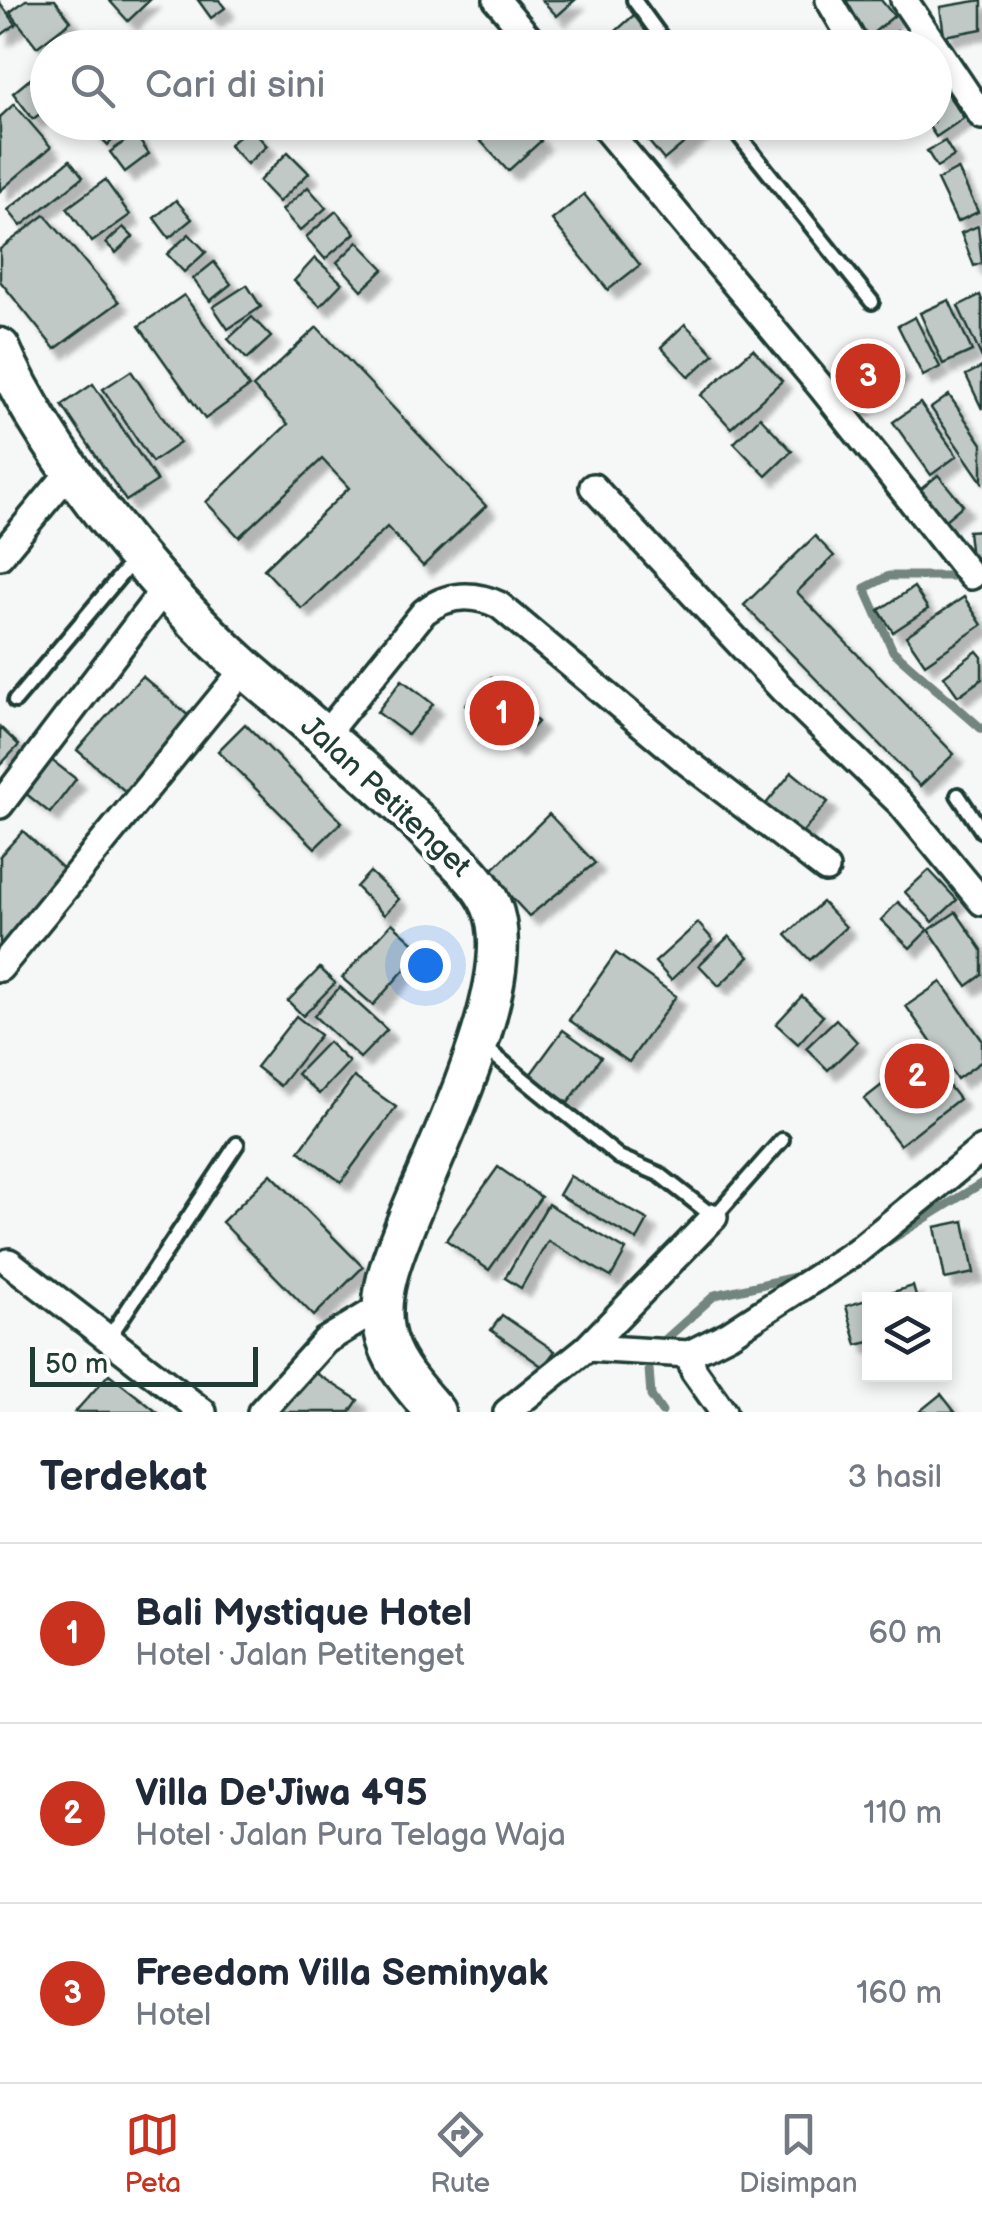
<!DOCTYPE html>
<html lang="id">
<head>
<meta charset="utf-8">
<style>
  :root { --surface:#fff; --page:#f6f6f7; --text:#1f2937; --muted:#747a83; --line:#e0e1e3; --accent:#c8321e }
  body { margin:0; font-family:"Balsamiq Sans",sans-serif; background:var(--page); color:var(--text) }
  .controls { position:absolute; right:30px; bottom:30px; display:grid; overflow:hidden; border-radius:0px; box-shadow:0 5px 15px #0003 }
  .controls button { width:90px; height:90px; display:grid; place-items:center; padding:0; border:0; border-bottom:2px solid var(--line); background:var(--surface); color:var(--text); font:50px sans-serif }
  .scale { position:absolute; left:30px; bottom:25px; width:228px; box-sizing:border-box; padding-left:10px; border:5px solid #1f3d34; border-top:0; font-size:28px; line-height:35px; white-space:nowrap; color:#1f3d34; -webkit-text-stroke:8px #fff; paint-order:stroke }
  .you { position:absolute; left:425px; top:965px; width:35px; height:35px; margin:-25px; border:8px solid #fff; border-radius:50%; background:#1a73e8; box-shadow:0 0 0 15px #1a73e833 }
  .badge { display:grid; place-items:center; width:65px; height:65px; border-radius:50%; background:var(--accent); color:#fff; font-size:32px; font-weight:700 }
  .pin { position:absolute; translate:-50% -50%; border:5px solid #fff; box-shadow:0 2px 10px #0006 }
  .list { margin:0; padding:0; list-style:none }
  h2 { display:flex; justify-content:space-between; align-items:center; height:130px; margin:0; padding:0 40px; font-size:42px }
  h2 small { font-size:32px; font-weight:400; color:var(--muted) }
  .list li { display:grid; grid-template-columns:65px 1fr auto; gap:30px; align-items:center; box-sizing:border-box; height:180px; padding:0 40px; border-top:2px solid var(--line) }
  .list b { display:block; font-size:38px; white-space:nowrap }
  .list p { margin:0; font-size:32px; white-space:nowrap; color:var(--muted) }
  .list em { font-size:32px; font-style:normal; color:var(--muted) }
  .icon { flex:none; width:55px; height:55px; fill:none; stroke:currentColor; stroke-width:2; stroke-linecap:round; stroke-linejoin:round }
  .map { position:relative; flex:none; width:982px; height:1412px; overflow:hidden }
  .search { position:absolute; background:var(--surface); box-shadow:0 5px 15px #0003; left:30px; right:30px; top:30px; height:110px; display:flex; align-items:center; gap:25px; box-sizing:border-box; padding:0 35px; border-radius:55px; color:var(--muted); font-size:38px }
  .sheet { height:670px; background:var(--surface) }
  nav { display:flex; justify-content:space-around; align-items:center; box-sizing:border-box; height:140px; border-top:2px solid var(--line); background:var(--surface); font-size:28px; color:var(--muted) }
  nav a { display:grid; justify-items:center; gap:5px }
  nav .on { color:var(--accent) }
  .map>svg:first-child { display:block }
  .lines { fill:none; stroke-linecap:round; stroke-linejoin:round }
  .stream { stroke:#72857f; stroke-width:9 }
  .building { fill:#c0c9c6; stroke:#1f3d34; stroke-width:2.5; filter:url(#shadow) }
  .lane-casing { stroke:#1f3d34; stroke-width:20 }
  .street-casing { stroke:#1f3d34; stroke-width:32 }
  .secondary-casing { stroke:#1f3d34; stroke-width:45 }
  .lane { stroke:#fff; stroke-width:12 }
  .street { stroke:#fff; stroke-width:25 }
  .secondary { stroke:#fff; stroke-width:38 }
  .labels { text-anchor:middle; stroke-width:9; stroke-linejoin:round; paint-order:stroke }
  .street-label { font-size:30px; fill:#1f3d34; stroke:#fff }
</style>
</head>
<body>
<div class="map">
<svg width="982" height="1412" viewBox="0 0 982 1412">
  <defs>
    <filter id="shadow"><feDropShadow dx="9" dy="9" stdDeviation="2.5" flood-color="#0004"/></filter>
  </defs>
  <rect width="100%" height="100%" fill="#f6f7f7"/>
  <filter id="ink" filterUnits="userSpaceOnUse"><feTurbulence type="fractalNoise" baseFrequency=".01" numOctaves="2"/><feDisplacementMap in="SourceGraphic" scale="20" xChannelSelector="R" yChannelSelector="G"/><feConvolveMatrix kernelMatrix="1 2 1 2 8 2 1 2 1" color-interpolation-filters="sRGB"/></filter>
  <g filter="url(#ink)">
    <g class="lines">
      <g class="stream">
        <polyline points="964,576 889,576 865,588 893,651 982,729"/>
        <polyline points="871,1252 982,1183"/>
        <polyline points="662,1412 651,1396 648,1355 715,1295 804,1275"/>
      </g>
    </g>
    <g class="building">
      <polygon points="26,0 55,0 71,21 37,47 10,12"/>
      <polygon points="109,0 150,0 128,21"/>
      <polygon points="198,0 219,0 225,8 211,18"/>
      <polygon points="542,0 575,0 557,16"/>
      <polygon points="835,0 881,0 894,16 867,38"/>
      <polygon points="982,0 982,29 944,36 940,7"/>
      <polygon points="0,3 16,24 0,36"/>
      <polygon points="635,14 654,36 640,48 597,48"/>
      <polygon points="897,30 910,48 874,48"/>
      <polygon points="41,70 48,78 48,108 33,119 13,93"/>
      <polygon points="939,82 964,118 936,137 926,122 934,122 934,85"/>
      <polygon points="14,104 51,147 0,191 0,117"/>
      <polygon points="130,122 108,145 86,123 87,122"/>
      <polygon points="471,122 524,122 541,141 508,171 467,126"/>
      <polygon points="633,122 706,122 707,124 664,160"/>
      <polygon points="249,126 267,146 247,164 229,145"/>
      <polygon points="135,134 149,154 125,172 110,152"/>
      <polygon points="945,141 954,156 937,167 927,151"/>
      <polygon points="288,152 309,173 279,202 259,181"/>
      <polygon points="70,160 83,177 21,226 8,210"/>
      <polygon points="958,169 978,212 957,222 937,180"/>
      <polygon points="105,180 130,215 92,242 67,208"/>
      <polygon points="308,187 326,208 300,231 282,210"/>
      <polygon points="584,194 640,265 608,290 552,220"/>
      <polygon points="176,200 192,219 169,238 154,218"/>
      <polygon points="336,211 355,233 325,259 306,237"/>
      <polygon points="45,215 119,302 55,349 0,281 0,249"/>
      <polygon points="978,226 982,263 974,266 961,233"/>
      <polygon points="123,227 133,237 116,253 106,243"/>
      <polygon points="189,234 206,252 184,272 167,254"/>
      <polygon points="358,242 384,269 362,290 337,262"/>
      <polygon points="315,258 342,283 320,306 294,281"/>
      <polygon points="214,262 231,284 210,301 193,279"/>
      <polygon points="247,285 261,307 228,329 213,307"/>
      <polygon points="184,295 249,387 205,419 139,326"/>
      <polygon points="980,295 982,300 982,358 958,306"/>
      <polygon points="949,300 972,351 943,364 920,313"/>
      <polygon points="252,317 271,337 247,359 228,339"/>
      <polygon points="915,317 940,367 923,376 898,326"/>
      <polygon points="685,324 714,354 689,377 661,347"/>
      <polygon points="317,327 486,506 423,566 387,527 302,609 264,569 349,488 322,459 239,537 206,502 288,424 253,387"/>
      <polygon points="878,343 901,371 858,408 834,380"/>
      <polygon points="753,349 782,381 731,428 701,395"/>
      <polygon points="982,367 982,409 966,375"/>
      <polygon points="131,371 180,443 152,462 103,389"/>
      <polygon points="93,384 157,481 126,501 62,405"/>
      <polygon points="949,395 982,444 982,482 931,408"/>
      <polygon points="920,403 957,456 931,475 893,422"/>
      <polygon points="760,417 792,451 766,476 734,443"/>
      <polygon points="938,475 963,505 944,521 920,490"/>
      <polygon points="982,530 982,558 971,559 968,531"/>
      <polygon points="815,536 834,556 797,592 954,754 920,786 744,605"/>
      <polygon points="914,587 928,609 893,632 879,610"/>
      <polygon points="964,597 982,625 925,664 906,636"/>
      <polygon points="977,651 982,657 982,679 958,696 944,676"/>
      <polygon points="142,676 191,718 126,792 77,750"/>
      <polygon points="491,677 538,722 513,749 465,705"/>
      <polygon points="402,680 433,704 408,735 377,712"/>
      <polygon points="245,724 342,822 315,848 218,751"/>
      <polygon points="0,727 19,745 0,765"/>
      <polygon points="45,755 76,779 50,813 19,788"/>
      <polygon points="792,772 828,802 800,835 765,805"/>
      <polygon points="549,814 595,863 529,916 489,873"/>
      <polygon points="23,831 69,874 0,950 0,856"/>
      <polygon points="929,870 957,900 933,922 905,892"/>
      <polygon points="370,872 399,899 384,915 356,887"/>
      <polygon points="822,902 846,927 810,960 786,935"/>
      <polygon points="898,902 928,930 910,948 881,920"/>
      <polygon points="956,912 982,950 982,975 967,986 929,930"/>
      <polygon points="392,923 422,950 373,1005 342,978"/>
      <polygon points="698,923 713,940 671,980 655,962"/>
      <polygon points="729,936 749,957 719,986 699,965"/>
      <polygon points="616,953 676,996 629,1062 569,1020"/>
      <polygon points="320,968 335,983 303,1016 288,1001"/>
      <polygon points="941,982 982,1040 982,1061 957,1079 906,1006"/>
      <polygon points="340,987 387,1030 360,1058 314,1016"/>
      <polygon points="802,996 823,1016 798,1044 776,1024"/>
      <polygon points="296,1016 320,1035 280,1086 256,1067"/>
      <polygon points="836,1019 857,1042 828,1070 806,1048"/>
      <polygon points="563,1030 601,1057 568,1103 530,1075"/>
      <polygon points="328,1042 349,1062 319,1094 297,1074"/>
      <polygon points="923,1053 959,1099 900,1145 864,1099"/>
      <polygon points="354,1077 396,1107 341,1182 299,1151"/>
      <polygon points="498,1167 541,1197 489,1270 446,1240"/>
      <polygon points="271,1174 363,1267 314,1316 222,1222"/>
      <polygon points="570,1176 648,1220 637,1240 559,1195"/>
      <polygon points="548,1204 626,1250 611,1277 548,1241 521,1288 505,1278"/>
      <polygon points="964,1221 974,1273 945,1279 935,1227"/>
      <polygon points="913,1286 917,1300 870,1300 870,1342 857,1345 846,1306"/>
      <polygon points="502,1315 555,1351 543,1367 491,1330"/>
      <polygon points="311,1370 358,1400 350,1412 274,1412"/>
      <polygon points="109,1374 157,1412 75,1412"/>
      <polygon points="941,1394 955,1412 921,1412 920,1411"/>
    </g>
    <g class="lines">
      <defs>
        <g id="lane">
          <polyline points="634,0 669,48"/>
          <polyline points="728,122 872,302"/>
          <polyline points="15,701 136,557"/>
          <polyline points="958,795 982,831"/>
          <polyline points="483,1046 619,1157 659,1174 714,1217 782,1140"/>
          <polyline points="108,1339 237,1144"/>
        </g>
        <g id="street">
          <polyline points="497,0 537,48"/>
          <polyline points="829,0 857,48"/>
          <polyline points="904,0 982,116"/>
          <polyline points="600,122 821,387 971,576"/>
          <polyline points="593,487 783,690 901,804 982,902"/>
          <polyline points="0,556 72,469"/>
          <path d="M324,736L424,612C447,594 474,593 499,605L686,761L826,869"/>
          <polyline points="0,805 165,588"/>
          <polyline points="0,968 245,668"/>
          <polyline points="9,1262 203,1412"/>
          <polyline points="587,1348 689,1354 729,1334 857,1251 982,1149"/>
          <polyline points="689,1354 694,1371 723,1412"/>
          <polyline points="261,1412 325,1341 381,1307"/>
          <polyline points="507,1412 587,1348 714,1217"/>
        </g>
        <path id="secondary" d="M0,348C44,452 161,594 247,670C312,726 378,780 438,842C456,861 480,880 491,905C523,977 436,1148 407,1221C394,1254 377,1293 384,1330C390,1363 414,1387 435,1412"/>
      </defs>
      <use href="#lane" class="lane-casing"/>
      <use href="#street" class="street-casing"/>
      <use href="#secondary" class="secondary-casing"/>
      <use href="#lane" class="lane"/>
      <use href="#street" class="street"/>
      <use href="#secondary" class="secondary"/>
    </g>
  </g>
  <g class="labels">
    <g class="street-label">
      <text transform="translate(386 796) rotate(43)" y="10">Jalan Petitenget</text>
    </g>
  </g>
</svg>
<div class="controls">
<button><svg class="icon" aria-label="layers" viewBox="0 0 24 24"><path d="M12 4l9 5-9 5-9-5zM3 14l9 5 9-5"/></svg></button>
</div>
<div class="scale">50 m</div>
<div class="you"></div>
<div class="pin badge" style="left:502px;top:713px">1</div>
<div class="pin badge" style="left:917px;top:1076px">2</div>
<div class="pin badge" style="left:868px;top:376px">3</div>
<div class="search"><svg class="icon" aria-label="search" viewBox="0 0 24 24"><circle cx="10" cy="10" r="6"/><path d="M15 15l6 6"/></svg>Cari di sini</div>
</div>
<section class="sheet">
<h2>Terdekat<small>3 hasil</small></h2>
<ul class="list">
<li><span class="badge">1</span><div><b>Bali Mystique Hotel</b><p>Hotel · Jalan Petitenget</p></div><em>60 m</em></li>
<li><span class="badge">2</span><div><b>Villa De'Jiwa 495</b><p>Hotel · Jalan Pura Telaga Waja</p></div><em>110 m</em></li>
<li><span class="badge">3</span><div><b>Freedom Villa Seminyak</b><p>Hotel</p></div><em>160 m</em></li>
</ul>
</section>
<nav>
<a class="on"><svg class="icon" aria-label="map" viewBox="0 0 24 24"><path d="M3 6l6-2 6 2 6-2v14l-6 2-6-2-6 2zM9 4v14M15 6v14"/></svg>Peta</a>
<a><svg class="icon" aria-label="directions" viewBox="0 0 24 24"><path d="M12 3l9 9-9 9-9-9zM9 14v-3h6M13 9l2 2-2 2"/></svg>Rute</a>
<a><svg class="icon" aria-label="saved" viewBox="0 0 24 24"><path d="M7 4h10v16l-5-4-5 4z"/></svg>Disimpan</a>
</nav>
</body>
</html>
